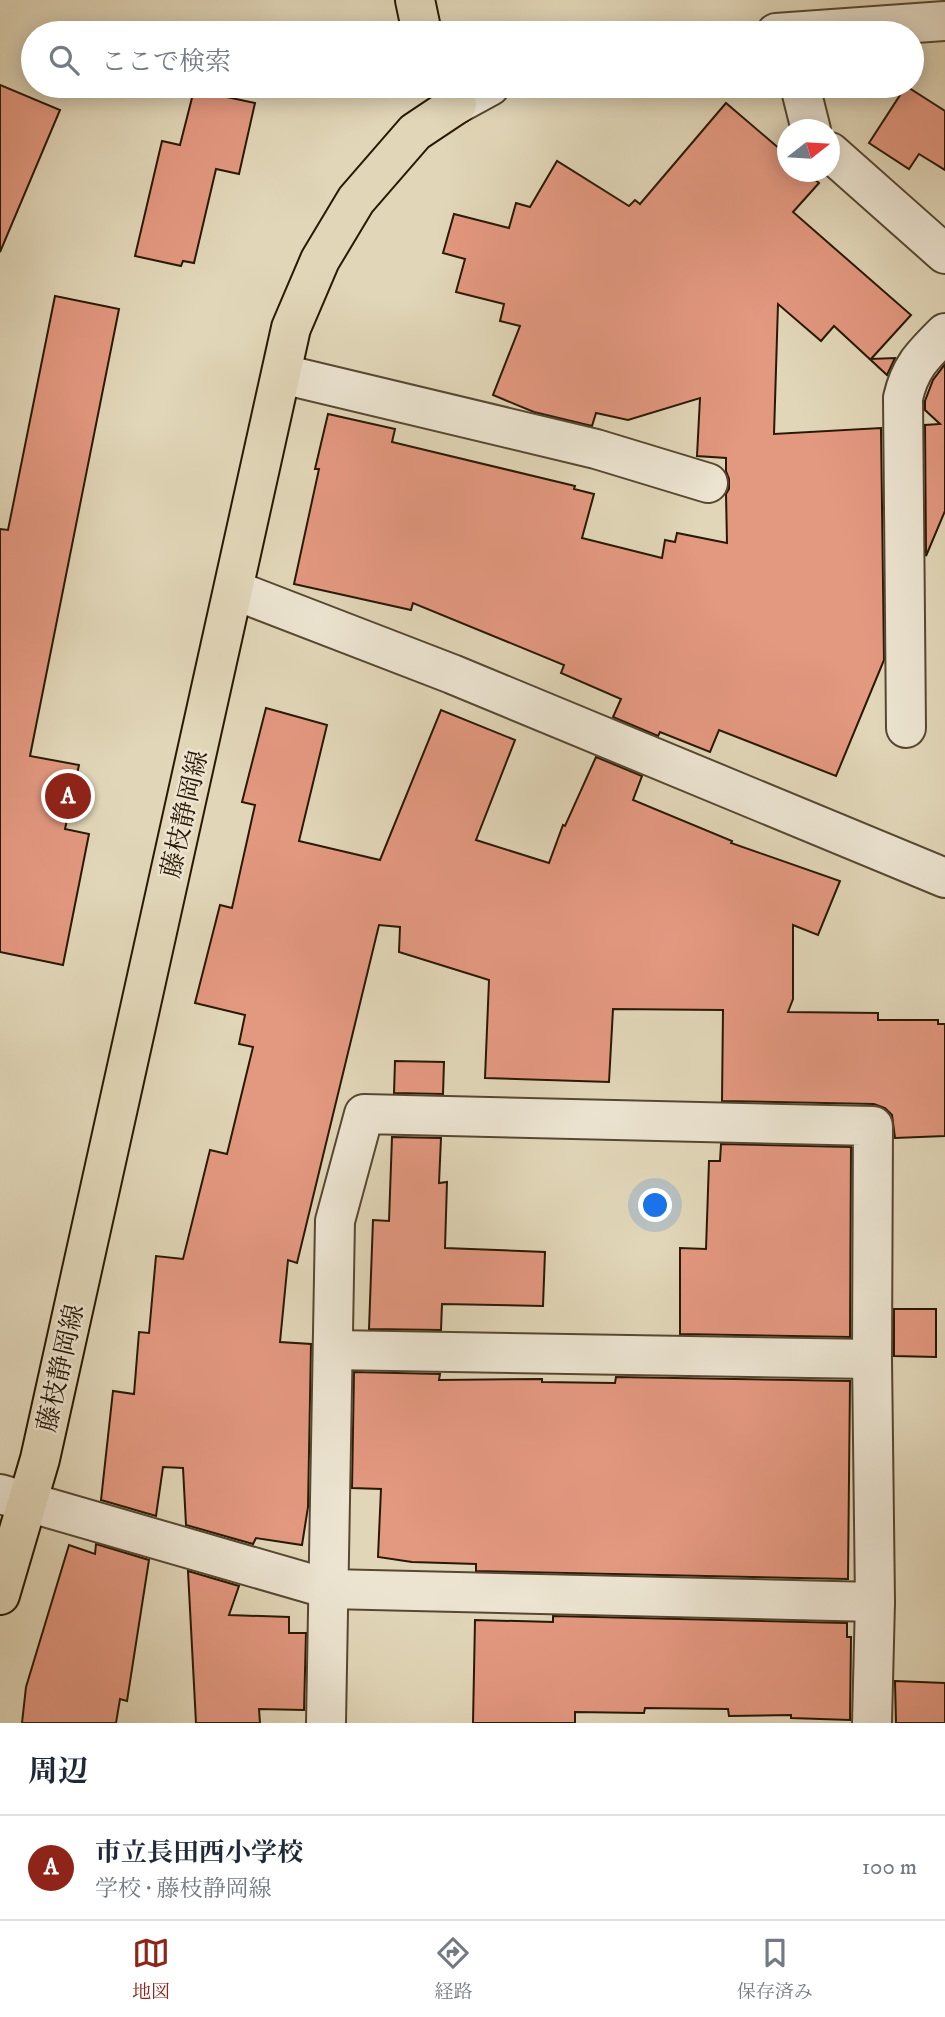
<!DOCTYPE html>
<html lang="ja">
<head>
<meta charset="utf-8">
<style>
  :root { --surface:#fff; --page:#f6f6f7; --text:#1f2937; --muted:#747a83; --line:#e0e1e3; --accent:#8f2418 }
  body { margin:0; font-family:"IM FELL DW Pica","Noto Serif JP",serif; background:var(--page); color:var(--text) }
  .compass { position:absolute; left:777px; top:119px; width:63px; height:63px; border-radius:50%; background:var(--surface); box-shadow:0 4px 18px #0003; rotate:73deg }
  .you { position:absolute; left:656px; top:1206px; width:24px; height:24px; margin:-18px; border:5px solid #fff; border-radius:50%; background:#1a73e8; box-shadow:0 0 0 10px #1a73e833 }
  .badge { display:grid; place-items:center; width:46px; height:46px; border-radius:50%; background:var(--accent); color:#fff; font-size:23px; font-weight:700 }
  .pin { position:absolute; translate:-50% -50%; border:4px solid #fff; box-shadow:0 2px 7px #0006 }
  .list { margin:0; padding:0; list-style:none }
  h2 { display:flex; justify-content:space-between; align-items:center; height:91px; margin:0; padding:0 28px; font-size:30px }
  h2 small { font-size:23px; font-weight:400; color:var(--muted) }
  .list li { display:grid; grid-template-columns:46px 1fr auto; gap:21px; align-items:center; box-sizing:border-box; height:105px; padding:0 28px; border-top:2px solid var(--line) }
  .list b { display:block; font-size:26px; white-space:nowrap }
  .list p { margin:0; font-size:23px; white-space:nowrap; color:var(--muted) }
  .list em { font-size:23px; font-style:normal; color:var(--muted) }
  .icon { flex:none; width:38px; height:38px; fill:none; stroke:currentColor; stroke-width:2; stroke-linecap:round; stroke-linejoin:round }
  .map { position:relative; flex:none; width:945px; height:1723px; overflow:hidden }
  .search { position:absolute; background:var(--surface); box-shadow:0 4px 18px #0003; left:21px; right:21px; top:21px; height:77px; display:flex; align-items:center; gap:18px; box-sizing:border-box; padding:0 24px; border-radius:38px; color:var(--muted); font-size:26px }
  .sheet { height:196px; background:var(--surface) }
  nav { display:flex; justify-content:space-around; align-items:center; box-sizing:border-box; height:98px; border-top:2px solid var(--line); background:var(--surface); font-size:19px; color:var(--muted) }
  nav a { display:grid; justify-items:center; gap:4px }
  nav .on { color:var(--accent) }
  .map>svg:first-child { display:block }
  .building { fill:#e39880; stroke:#291904; stroke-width:2 }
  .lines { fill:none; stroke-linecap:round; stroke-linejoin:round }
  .minor-casing { stroke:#574831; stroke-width:42 }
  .major-casing { stroke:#291904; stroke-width:42 }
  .minor { stroke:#ece4d1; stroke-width:38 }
  .major { stroke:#e1d6b8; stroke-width:38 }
  .labels { text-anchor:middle; stroke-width:5; stroke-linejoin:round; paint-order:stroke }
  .street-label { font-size:26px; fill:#291904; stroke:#ece4d1 }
</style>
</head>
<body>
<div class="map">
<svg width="945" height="1723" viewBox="0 0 945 1723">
  <rect width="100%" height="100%" fill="#e1d6b8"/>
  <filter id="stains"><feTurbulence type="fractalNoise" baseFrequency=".00286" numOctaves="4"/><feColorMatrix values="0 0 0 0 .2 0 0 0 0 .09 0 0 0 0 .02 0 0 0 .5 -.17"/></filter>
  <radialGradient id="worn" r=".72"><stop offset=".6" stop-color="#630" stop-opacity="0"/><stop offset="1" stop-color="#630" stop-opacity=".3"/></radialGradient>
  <g class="building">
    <polygon points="0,85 60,110 0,252"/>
    <polygon points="906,86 945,111 945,170 919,154 909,169 869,143"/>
    <polygon points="194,90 255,103 239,174 216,169 194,263 183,261 181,266 135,256 162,141 180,145"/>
    <polygon points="726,103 788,156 788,172 806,172 819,183 793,212 911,315 871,359 895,358 887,375 834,326 821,341 778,304 774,434 881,428 884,660 836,776 719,730 710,752 660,732 658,736 613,717 621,699 561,673 564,665 413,603 411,610 294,584 319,469 315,469 328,414 395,429 392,442 575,486 574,489 594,494 582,538 662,558 665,540 675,542 677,533 727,543 726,494 729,489 729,479 726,471 726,458 697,456 700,398 628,420 596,413 592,426 534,412 493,395 520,326 500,321 504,304 456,292 465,259 443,253 454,214 509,228 516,203 530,207 557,161 629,206 635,200 640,204"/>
    <polygon points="55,296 119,309 30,756 79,765 65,829 89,834 63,965 0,952 0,529 8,530"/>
    <polygon points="945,364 945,511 926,556 925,425 940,424 925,410 925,401 933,380"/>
    <polygon points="266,708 327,725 299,841 380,860 441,710 515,740 476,840 549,863 563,825 565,826 596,757 642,776 633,800 732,841 731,843 840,881 818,935 793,925 793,999 788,1012 878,1013 878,1020 938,1020 938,1024 945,1024 945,1136 895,1138 892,1115 885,1108 874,1104 722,1101 723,1010 613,1009 609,1082 485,1078 489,980 399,952 400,927 379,925 297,1263 288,1260 280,1342 311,1344 308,1507 302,1545 256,1538 253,1544 186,1525 183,1468 163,1467 156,1516 101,1500 113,1391 134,1394 139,1332 149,1333 156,1256 183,1259 210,1150 227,1154 253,1047 239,1044 245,1015 195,1003 220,905 232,908 255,805 242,802"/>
    <polygon points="395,1061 444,1062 443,1094 394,1093"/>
    <polygon points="392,1137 441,1138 439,1183 447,1182 445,1248 545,1252 543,1306 442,1304 441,1330 369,1329 373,1220 389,1221"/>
    <polygon points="721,1144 851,1147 850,1337 680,1334 680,1248 706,1249 709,1161 720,1161"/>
    <polygon points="894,1309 936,1309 936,1357 894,1356"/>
    <polygon points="354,1372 440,1374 439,1380 542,1379 542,1382 615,1383 616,1377 850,1381 848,1579 476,1571 476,1564 412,1562 378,1557 381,1489 352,1488"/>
    <polygon points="96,1544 149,1560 127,1701 120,1699 116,1723 22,1723 26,1687 69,1545 95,1554"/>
    <polygon points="188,1571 239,1586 229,1615 289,1617 289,1633 306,1633 304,1710 259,1709 260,1723 196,1723"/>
    <polygon points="553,1616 847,1623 847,1637 851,1637 850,1720 791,1718 791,1715 729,1716 728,1709 645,1708 644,1713 575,1712 575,1723 473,1723 475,1620 553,1622"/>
    <polygon points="895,1681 945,1683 945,1723 896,1723"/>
  </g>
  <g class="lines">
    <defs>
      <g id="minor">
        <polyline points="776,33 945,21"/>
        <polyline points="800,86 811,130"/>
        <polyline points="457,104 490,86"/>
        <polyline points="830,152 945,254"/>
        <polyline points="282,374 596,449 708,483"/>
        <polyline points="234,590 452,674 945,878"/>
        <path d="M906,728L903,398C910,367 923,355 945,333"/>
        <polyline points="333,1350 872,1359"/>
        <polyline points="0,1494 329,1589 875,1602"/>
        <polyline points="326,1723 335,1221 364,1114 873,1126 872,1359 875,1602 872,1723"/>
      </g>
      <g id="major">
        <polyline points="415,0 422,33"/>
        <polyline points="0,1595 40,1459 291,328 320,260 356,200 415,132 457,104 448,86"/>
      </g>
    </defs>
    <use href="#minor" class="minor-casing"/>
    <use href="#major" class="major-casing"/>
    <use href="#minor" class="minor"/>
    <use href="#major" class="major"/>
  </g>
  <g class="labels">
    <g class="street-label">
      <text transform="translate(184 814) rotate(-77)" y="9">藤枝静岡線</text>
      <text transform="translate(60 1368) rotate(-77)" y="9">藤枝静岡線</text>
    </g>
  </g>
  <rect width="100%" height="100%" filter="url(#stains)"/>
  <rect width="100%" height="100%" fill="url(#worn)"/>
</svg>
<svg class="compass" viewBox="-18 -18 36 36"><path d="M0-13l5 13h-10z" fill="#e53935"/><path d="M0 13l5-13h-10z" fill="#747a83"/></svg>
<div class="you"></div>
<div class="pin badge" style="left:68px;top:796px">A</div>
<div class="search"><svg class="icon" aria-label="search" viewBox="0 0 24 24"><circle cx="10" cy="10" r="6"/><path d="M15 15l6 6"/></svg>ここで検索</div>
</div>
<section class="sheet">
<h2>周辺<small></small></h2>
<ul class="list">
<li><span class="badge">A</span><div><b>市立長田西小学校</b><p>学校 · 藤枝静岡線</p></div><em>100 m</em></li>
</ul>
</section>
<nav>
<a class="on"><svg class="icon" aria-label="map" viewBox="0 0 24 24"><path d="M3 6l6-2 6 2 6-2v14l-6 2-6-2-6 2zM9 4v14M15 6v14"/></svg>地図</a>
<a><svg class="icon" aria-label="directions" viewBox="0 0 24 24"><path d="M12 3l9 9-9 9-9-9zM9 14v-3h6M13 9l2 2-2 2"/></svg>経路</a>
<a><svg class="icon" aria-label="saved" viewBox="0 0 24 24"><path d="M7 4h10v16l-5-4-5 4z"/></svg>保存済み</a>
</nav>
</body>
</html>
